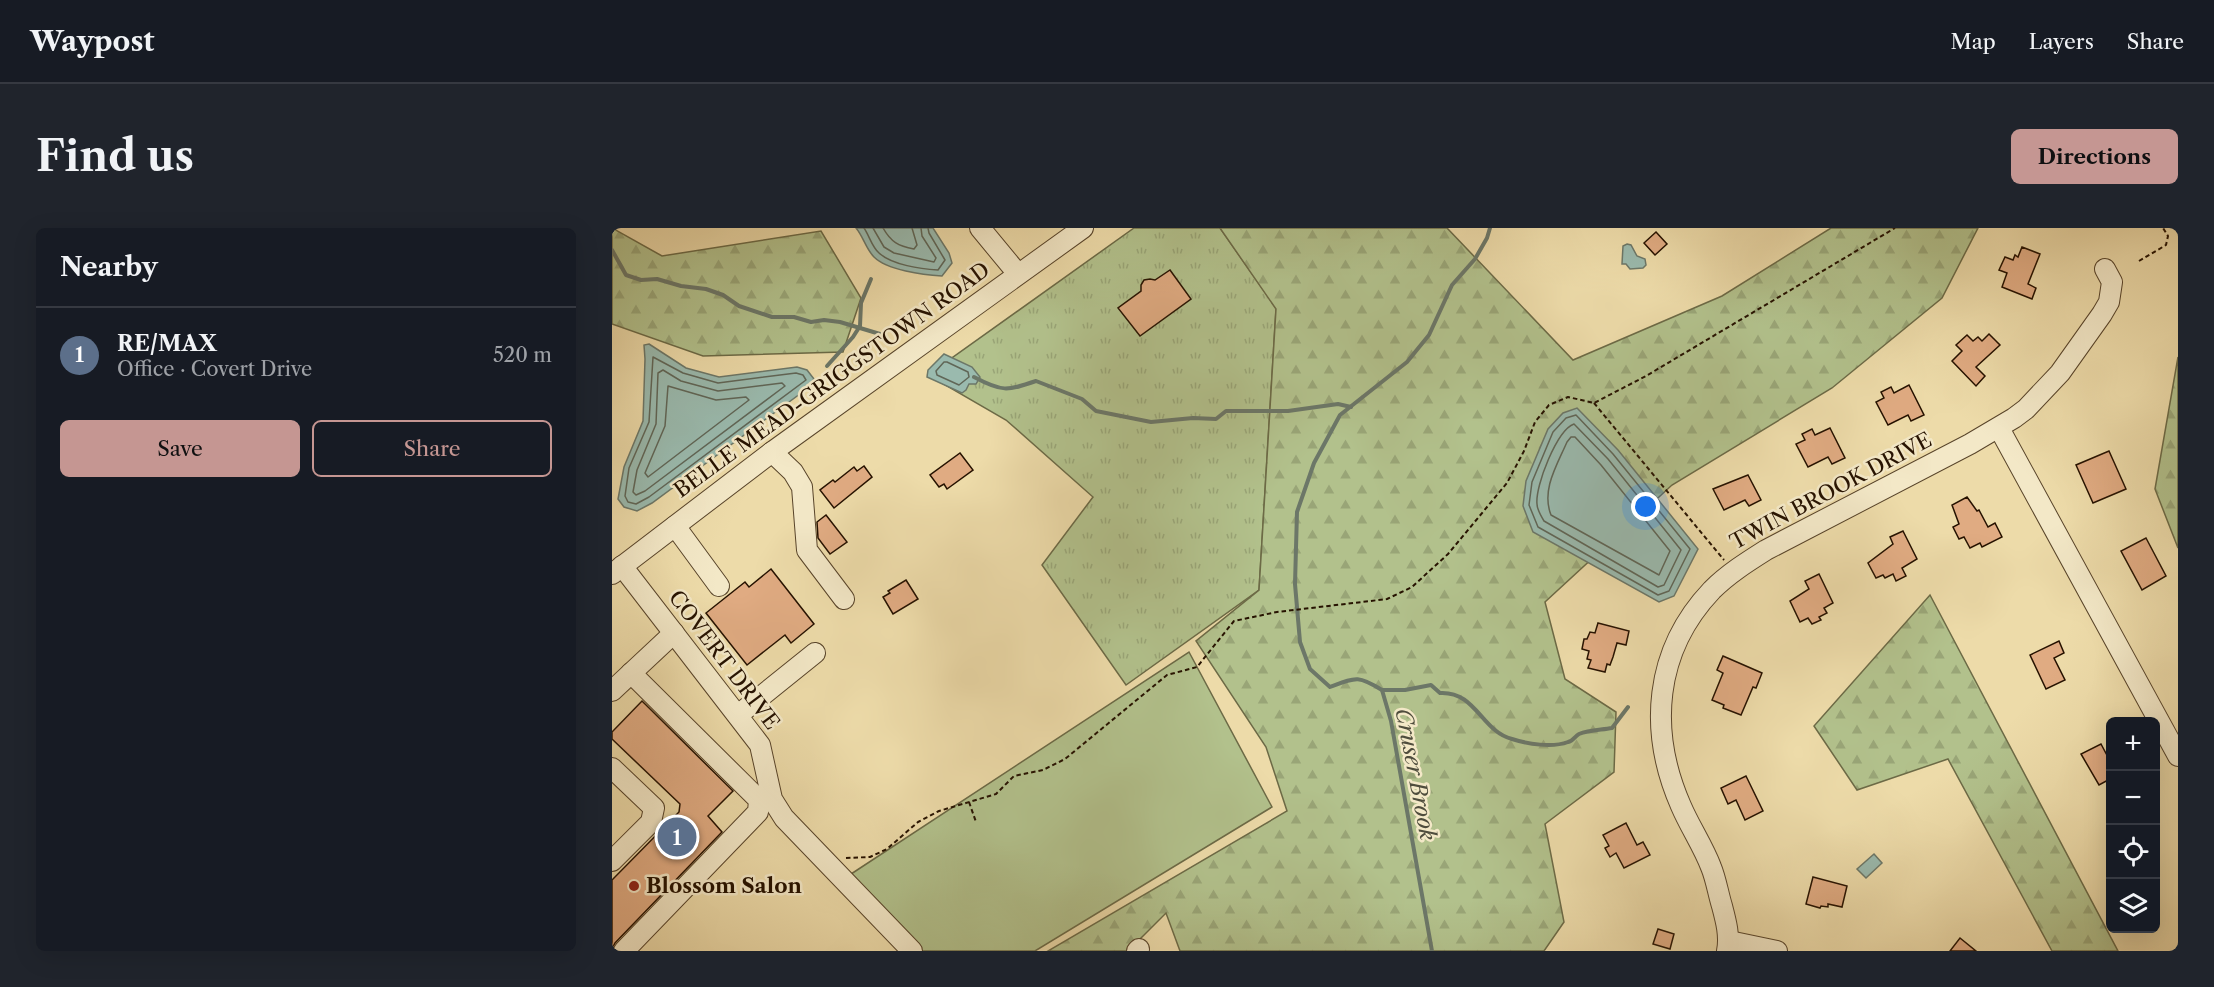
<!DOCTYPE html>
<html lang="en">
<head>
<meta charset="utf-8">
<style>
  :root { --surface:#171b24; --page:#20242c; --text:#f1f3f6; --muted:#9ea1a6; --line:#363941; --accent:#c59692 }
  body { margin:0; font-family:"Libre Caslon Text",serif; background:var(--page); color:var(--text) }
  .controls { position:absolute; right:18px; bottom:18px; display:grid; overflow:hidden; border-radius:9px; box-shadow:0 6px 24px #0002 }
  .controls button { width:54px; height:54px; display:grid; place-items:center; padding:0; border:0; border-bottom:2px solid var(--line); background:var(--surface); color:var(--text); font:30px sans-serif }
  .you { position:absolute; left:1034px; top:279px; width:21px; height:21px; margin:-15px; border:4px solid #fff; border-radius:50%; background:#1a73e8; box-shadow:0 0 0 9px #1a73e833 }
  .badge { display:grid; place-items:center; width:39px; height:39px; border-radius:50%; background:var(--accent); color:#fff; font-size:20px; font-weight:700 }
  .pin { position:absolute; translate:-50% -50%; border:3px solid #fff; box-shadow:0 2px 6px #0006 }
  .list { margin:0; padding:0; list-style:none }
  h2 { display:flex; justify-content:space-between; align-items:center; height:78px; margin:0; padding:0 24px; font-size:26px }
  h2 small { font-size:20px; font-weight:400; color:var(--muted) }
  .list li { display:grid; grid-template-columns:39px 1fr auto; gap:18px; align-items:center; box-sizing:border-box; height:96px; padding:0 24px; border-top:2px solid var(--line) }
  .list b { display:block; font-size:22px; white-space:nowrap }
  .list p { margin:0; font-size:20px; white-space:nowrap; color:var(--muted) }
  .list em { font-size:20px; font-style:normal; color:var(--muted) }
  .actions { display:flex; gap:12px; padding:18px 24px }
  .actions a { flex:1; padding:14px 0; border:2px solid var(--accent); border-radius:9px; text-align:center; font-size:21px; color:var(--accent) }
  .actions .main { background:var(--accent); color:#111 }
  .icon { flex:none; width:33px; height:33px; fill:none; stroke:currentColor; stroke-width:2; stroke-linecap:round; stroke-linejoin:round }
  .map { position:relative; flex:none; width:1566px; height:723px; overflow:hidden; border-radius:9px }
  header { display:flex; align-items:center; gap:36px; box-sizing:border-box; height:84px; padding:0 30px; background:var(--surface); border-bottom:2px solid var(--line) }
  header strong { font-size:28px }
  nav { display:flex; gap:33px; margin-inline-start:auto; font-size:21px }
  .intro { display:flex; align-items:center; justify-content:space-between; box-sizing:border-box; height:144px; padding:0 36px }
  h1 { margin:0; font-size:42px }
  .button { padding:15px 27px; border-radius:9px; background:var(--accent); color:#111; font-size:21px; font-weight:700 }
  main { display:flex; gap:36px; padding:0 36px }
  aside { flex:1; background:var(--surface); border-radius:9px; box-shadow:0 6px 24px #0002 }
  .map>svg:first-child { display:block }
  .grass { fill:url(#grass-tufts); stroke:#6c6a46; stroke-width:1.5 }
  .forest { fill:url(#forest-firs); stroke:#6c6a46; stroke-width:1.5 }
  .park { fill:#b2c18c; stroke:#6c6a46; stroke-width:1.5 }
  .water { fill:#9abaae; stroke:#6c7768; stroke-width:1.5 }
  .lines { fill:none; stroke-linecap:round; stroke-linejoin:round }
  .shore { stroke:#606657; stroke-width:1.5 }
  .stream { stroke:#6c7768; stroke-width:4 }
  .building { fill:#e0ab82; stroke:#261200; stroke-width:1.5 }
  .minor-casing { stroke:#58442a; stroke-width:22 }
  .path { stroke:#261200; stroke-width:2; stroke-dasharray:4.5 3; stroke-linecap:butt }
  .minor { stroke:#f3e8c7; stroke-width:20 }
  .poi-dot { fill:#8f2418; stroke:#f3e8c7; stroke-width:2 }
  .labels { text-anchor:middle; stroke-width:5; stroke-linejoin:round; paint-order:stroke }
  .street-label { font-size:21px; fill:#261200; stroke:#f3e8c7 }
  .poi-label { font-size:21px; font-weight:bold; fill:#261200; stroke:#f3e8c7; text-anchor:start }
  .water-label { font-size:22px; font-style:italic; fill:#4f4d3d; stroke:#f3e8c7 }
</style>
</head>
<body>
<header>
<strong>Waypost</strong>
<nav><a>Map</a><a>Layers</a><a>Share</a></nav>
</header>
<div class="intro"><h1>Find us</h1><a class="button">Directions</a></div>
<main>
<aside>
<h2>Nearby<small></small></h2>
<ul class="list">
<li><span class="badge" style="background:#5c6f8a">1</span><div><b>RE/MAX</b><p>Office · Covert Drive</p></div><em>520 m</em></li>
</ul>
<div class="actions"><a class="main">Save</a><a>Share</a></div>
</aside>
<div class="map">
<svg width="1566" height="723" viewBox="0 0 1566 723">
  <defs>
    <pattern id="grass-tufts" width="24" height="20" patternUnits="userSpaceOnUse" patternTransform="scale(1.5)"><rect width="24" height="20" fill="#b2c18c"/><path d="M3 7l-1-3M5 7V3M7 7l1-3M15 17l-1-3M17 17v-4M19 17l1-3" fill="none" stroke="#99a577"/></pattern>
    <pattern id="forest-firs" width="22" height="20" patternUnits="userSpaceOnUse" patternTransform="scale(1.5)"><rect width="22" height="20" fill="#b2c18c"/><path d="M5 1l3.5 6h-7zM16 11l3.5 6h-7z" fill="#99a577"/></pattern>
  </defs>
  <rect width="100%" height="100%" fill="#eddba9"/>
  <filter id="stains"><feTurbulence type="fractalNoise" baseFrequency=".00333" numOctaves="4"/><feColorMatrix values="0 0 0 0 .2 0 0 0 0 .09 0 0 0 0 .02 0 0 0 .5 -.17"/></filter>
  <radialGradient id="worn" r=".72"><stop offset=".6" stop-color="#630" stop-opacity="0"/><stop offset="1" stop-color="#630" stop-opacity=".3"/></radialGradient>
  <polygon class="grass" points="522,0 608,0 664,80 647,362 514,457 430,337 481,269 394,192 316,147"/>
  <g class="forest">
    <polygon points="0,0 50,28 209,3 249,70 231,124 91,128 0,96"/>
    <polygon points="608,0 835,0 961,132 1110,68 1219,0 1366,0 1330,70 1220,160 1060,257 933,374 953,451 1004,484 1002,544 933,596 952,694 932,723 568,723 554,685 516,723 436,723 675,583 654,519 584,413 647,362 664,81"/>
    <polygon points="1566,129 1566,320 1543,261"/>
    <polygon points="1318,367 1506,723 1440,723 1336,531 1245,562 1202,498"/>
  </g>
  <polygon class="park" points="577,424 660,579 423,723 309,723 236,648"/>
  <g class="water">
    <path d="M244,0H321L337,25L340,35L330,48C311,47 275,42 262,29C254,21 251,8 244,0Z"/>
    <polygon points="1015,16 1019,17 1025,28 1033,31 1034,37 1031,40 1018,41 1014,36 1010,36 1011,18"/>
    <polygon points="37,116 74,140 107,149 185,139 195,142 202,151 196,160 40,275 25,283 12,279 6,271 12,239 31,193 33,131 32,117"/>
    <polygon points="332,126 360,139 368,149 364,156 357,156 354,162 350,165 315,149 316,142"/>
    <polygon points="965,180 1006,222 1086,321 1062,368 1047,374 921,304 911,278 914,253 936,201 951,185"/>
    <polygon points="1262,626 1270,635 1254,650 1245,641"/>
  </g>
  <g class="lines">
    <g class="shore">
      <path d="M252,0C257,7 260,19 267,25C280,37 309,41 326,42L333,32L317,5L316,0"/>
      <polyline points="261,0 272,19 282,25 322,34 324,30 310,8 309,0"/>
      <path d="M271,0C279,14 286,18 302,21L305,17L300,0"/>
      <polygon points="41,129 71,145 106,155 184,145 191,147 194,152 37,269 24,276 16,274 13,268 17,240 37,194"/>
      <polygon points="332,134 335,134 356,144 357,149 347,157 325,147 324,143"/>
      <polygon points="51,142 69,153 106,163 170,155 173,158 33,263 24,267 21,264 25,242 44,196 46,145"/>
      <polygon points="56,158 104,172 134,169 137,172 36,249 33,245 53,198"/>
      <polygon points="964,187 1001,226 1078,321 1057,363 1046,367 926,299 917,277 920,254 941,204 954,190"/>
      <path d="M962,196L996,231L1069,322L1052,357L1046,359L932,293C929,288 925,281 925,276C923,258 945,202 962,196Z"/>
      <path d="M959,209H963L989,237L1058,323L1047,347L939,287C929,262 945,237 955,214Z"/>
    </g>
    <g class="stream">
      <polyline points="0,22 14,47 29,52 45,51 69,58 94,61 111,67 127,78 160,89 182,89 199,94 212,92 228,94 268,106"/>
      <polyline points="215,138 241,109 248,98 249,75 259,51"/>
      <path d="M362,149C390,164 395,163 424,153L470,171L484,183L539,194L581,190L604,191L614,183H676L726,176L739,179"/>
      <path d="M770,462H793L819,457L828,465C864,463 869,503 900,511C916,516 940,520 956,514C961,513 963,508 967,506C977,502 989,502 1000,500L1016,479"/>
      <path d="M820,723L779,493L770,462C746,447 744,449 718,459L698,441L688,414L683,356L685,284L702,235L728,187L795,134L817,107L840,57L863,31L875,10L878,0"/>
    </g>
  </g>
  <g class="building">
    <polygon points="1044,4 1055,16 1043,27 1032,15"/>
    <polygon points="1410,19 1428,26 1416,56 1424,60 1420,71 1390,59 1395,45 1387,42 1393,29 1401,32 1403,27 1406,29"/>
    <polygon points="558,42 579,71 528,108 506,80 529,63 529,57 532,52 538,51 543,52"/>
    <polygon points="1377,106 1388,117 1364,139 1373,148 1364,158 1340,133 1350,123 1344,117 1355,107 1361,113 1366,109 1370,113"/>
    <polygon points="1297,157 1312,187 1299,193 1296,187 1276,197 1264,174 1272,170 1269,164 1279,159 1282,165"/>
    <polygon points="1218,200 1233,230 1220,236 1216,229 1196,239 1184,216 1193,212 1190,206 1200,201 1203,207"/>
    <polygon points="1497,223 1514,261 1481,275 1464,237"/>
    <polygon points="348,225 361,242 335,261 332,256 327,259 318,247"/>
    <polygon points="252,238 260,249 222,280 208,262 221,252 223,254 242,239 245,243"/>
    <polygon points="1136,247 1149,272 1137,278 1133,272 1112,282 1101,261"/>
    <polygon points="1355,269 1365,283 1367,282 1376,299 1383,295 1390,309 1370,319 1368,315 1358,320 1352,309 1347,311 1341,299 1347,296 1340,277"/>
    <polygon points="214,287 235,314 218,326 206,310 205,294"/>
    <polygon points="1291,303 1305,331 1290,340 1294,348 1284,353 1281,346 1273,350 1271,347 1264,350 1256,335 1281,316 1278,309"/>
    <polygon points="1534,310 1554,348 1530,362 1509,323"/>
    <polygon points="159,341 202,396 179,415 173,407 135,437 94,385 133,354 137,359"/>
    <polygon points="1207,346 1221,375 1212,380 1215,385 1207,389 1209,392 1200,396 1196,390 1188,394 1178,373 1197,361 1193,353"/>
    <polygon points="294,352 306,371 281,386 271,369 278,365 276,363"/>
    <polygon points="986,395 1017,403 1014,417 1005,415 1001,429 998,437 995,436 993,444 976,440 979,432 975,431 977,423 970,421 972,411 975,411 978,404 983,405"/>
    <polygon points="1447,413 1452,425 1442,430 1453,452 1434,461 1418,427"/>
    <polygon points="1111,428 1150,445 1144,460 1141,459 1129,487 1111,480 1112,477 1100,472 1111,445 1105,442"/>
    <polygon points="30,473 121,563 96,588 110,604 3,715 0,721 0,652 67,584 68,576 0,511 0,504"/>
    <polygon points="1489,516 1498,533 1498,551 1487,557 1469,526"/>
    <polygon points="1134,548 1151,583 1133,592 1124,572 1116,576 1109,560"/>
    <polygon points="1014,595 1025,617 1031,614 1038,627 1012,640 1004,625 998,629 993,620 997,618 991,607"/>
    <polygon points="1201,649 1235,658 1230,679 1216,676 1216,679 1209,678 1208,680 1194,676"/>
    <polygon points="1046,701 1062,706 1058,721 1041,716"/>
    <polygon points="1348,710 1364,723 1338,723"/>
  </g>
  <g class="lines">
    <defs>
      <g id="minor">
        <polyline points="368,0 406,46"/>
        <polyline points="1387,200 1566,528"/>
        <polyline points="160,224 181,244 190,259 195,322 232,371"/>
        <polyline points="63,298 107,358"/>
        <polyline points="10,338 148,517 160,571 172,590 300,723"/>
        <polyline points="0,346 160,224 471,0"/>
        <polyline points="0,463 62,405"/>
        <polyline points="126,487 203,425"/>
        <polyline points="0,540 42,580 39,594 0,633"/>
        <polyline points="1117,713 1165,723"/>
        <polyline points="12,723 146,584 147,572 19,445"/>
        <polyline points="525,723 527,721"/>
        <path d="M1115,723C1118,708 1114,693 1110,678C1106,665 1104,651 1099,639C1091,618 1078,599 1069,578C1036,503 1042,423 1100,362C1116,346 1135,334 1154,322L1358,216L1402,190L1414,181L1448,145L1490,86L1497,74L1500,54L1493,41"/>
      </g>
    </defs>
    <use href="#minor" class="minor-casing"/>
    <g class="path">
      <polyline points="1527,33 1554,17 1556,8 1551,0"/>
      <polyline points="982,175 1112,332"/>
      <polyline points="357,574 364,594"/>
      <polyline points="234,630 258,629 275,621 306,594 327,583 384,566 402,548 431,542 453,531 555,447 585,439 622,393 665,384 775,371 800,359 836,326 895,255 912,223 923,194 937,177 956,169 982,175 1034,148 1283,0"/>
    </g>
    <use href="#minor" class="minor"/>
  </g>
  <circle class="poi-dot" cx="22" cy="658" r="6"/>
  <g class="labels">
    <g class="street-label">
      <text transform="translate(220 152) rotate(-36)" y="7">BELLE MEAD-GRIGGSTOWN ROAD</text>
      <text transform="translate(1219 263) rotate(-28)" y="7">TWIN BROOK DRIVE</text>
      <text transform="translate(112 432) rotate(53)" y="7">COVERT DRIVE</text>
    </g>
    <g class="poi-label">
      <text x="34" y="665">Blossom Salon</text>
    </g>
    <g class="water-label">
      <text transform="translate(804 546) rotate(79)" y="8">Cruser Brook</text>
    </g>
  </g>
  <rect width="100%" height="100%" filter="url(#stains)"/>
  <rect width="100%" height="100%" fill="url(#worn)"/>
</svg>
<div class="controls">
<button>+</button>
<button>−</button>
<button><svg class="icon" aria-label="locate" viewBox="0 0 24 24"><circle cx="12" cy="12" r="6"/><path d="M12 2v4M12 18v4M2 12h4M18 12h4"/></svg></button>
<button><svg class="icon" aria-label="layers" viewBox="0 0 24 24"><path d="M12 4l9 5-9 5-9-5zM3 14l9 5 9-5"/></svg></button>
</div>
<div class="you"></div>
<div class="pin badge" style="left:65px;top:609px;background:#5c6f8a">1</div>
</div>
</main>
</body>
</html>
